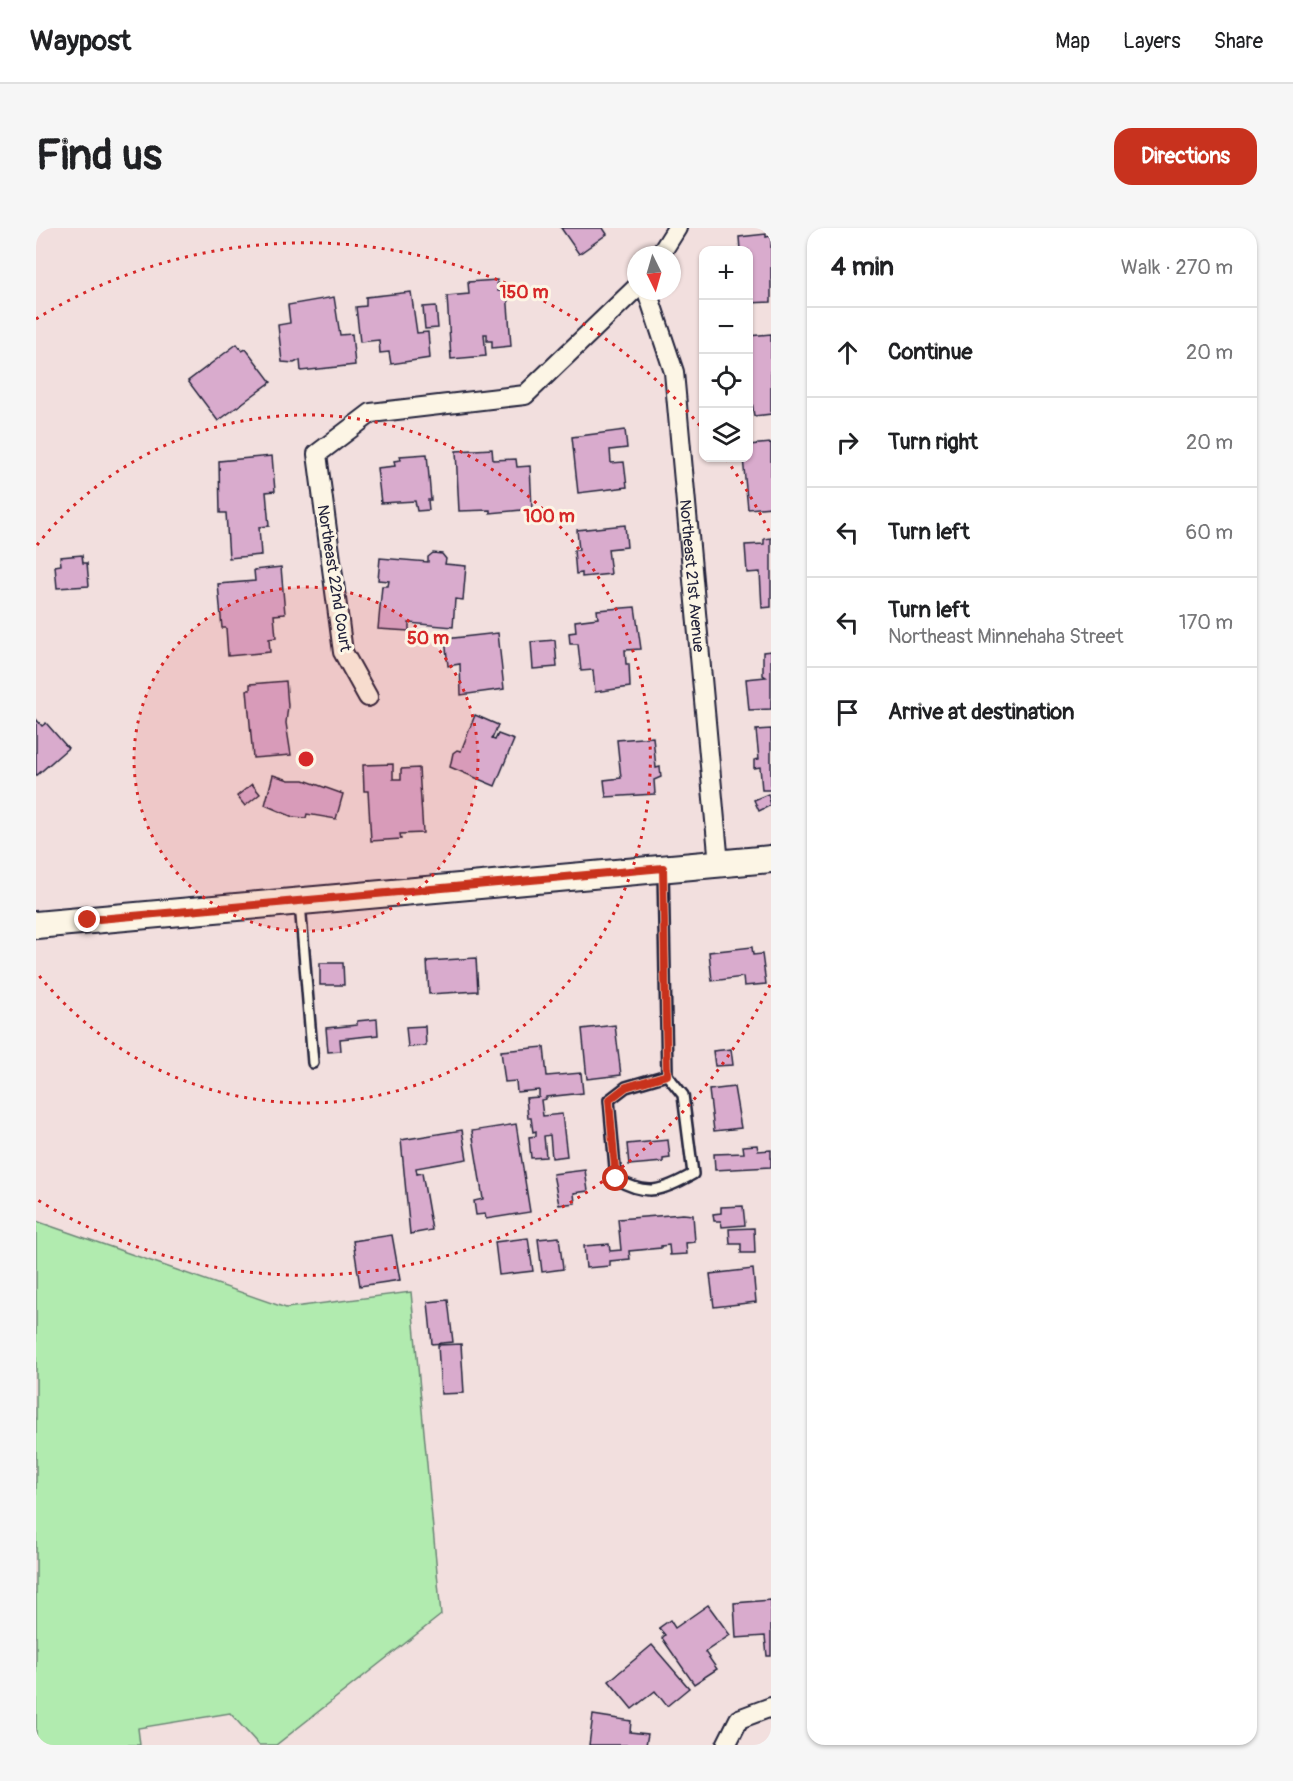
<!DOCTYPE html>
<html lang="en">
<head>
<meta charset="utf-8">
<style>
  :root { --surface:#fff; --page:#f6f6f6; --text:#202124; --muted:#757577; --line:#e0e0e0; --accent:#c8321e }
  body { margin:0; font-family:Pangolin,sans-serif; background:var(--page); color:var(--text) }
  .controls { position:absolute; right:18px; top:18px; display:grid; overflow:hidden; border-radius:12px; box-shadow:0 2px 4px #0004 }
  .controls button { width:54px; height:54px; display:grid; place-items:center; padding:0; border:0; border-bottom:2px solid var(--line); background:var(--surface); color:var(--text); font:30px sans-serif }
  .compass { position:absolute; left:591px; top:18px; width:54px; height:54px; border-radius:50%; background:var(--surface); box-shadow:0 2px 4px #0004; rotate:175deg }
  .stop { position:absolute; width:18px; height:18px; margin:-14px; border:4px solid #c8321e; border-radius:50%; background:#fff }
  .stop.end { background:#c8321e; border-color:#fff; box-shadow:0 2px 6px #0008 }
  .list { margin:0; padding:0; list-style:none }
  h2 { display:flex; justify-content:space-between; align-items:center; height:78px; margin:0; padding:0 24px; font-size:26px }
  h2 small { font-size:20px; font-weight:400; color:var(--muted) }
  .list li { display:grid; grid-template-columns:39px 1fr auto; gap:18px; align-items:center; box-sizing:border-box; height:90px; padding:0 24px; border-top:2px solid var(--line) }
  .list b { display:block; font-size:22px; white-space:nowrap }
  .list p { margin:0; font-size:20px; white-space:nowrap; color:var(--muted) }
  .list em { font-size:20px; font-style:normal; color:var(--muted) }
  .icon { flex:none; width:33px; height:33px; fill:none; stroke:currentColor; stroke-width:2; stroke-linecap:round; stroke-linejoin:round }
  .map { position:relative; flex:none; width:735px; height:1517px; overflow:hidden; border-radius:18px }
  header { display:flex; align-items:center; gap:36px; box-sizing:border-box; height:84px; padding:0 30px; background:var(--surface); border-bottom:2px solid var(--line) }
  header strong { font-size:28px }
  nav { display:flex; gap:33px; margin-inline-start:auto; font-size:21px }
  .intro { display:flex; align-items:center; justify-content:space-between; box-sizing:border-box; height:144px; padding:0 36px }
  h1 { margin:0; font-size:42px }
  .button { padding:15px 27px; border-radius:18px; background:var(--accent); color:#fff; font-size:21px; font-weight:700 }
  main { display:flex; gap:36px; padding:0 36px }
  aside { flex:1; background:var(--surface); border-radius:18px; box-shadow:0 2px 4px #0004 }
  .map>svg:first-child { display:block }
  .green { fill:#b1ebaf; stroke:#6a8675; stroke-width:1.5 }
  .building { fill:#d9abcd; stroke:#22223b; stroke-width:1.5 }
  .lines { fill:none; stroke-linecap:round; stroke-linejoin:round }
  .service-casing { stroke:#22223b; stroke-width:14 }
  .minor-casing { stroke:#22223b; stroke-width:22 }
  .secondary-casing { stroke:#22223b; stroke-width:30 }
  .service { stroke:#fcf5e5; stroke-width:9 }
  .minor { stroke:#fcf5e5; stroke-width:18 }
  .secondary { stroke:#fcf5e5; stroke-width:26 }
  .route { stroke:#c8321e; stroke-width:8 }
  .ring { fill:none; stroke:#d62828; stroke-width:3; stroke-dasharray:3 6 }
  .labels { text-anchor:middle; stroke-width:6; stroke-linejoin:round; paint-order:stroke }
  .street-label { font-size:16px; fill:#22223b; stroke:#fcf5e5 }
  .centre { fill:#d62828; stroke:#fcf5e5; stroke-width:3 }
  .ring-label { font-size:18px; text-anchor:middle; font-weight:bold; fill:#d62828; stroke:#fcf5e5; stroke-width:6; stroke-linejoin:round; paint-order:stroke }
</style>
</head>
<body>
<header>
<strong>Waypost</strong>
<nav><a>Map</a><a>Layers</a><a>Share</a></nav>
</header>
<div class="intro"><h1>Find us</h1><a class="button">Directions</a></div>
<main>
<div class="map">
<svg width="735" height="1517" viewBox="0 0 735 1517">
  <rect width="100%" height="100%" fill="#f2dfde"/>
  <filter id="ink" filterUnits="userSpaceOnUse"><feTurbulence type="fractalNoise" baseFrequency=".0167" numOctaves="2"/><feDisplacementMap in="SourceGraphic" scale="12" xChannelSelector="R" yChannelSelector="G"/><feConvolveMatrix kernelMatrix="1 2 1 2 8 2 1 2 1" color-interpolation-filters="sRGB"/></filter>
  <g filter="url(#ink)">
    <polygon class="green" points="0,993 250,1080 375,1064 405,1387 240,1517 223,1517 194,1485 102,1500 104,1517 0,1517"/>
    <g class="building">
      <polygon points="525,0 567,0 571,6 543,26"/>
      <polygon points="730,6 730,9 735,8 735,74 712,75 712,22 704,22 703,9"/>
      <polygon points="461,52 462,63 471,63 475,118 456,120 456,113 451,113 451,106 448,106 450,128 415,131 411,68 433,66 432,54"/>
      <polygon points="375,64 381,105 392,104 394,130 355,136 353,124 344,125 343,112 324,114 320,79 330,78 330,69"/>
      <polygon points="298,69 304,107 316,106 319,137 265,143 264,132 258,135 246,134 242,97 254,95 252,77"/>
      <polygon points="400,78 402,100 389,101 387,79"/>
      <polygon points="735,106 735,186 718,188 712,145 712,108"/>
      <polygon points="201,116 206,123 210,121 235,154 182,193 152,153"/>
      <polygon points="589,202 591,220 574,222 575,235 588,234 591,259 542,265 536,209"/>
      <polygon points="735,215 735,279 712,281 707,230 712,230 712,217"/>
      <polygon points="456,221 457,232 480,231 481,239 494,238 496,281 454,285 454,282 423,283 420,223"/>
      <polygon points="391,226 395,272 392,272 393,282 381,283 379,273 345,275 341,240 359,238 358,233 365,232 364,228"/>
      <polygon points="236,228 239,263 230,264 233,298 223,299 225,327 193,330 190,285 184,285 183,233"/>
      <polygon points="589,297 591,319 572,321 575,346 546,349 546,345 540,346 538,322 543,322 541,302"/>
      <polygon points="735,310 735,379 726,380 724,344 711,345 709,317 728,316 728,311"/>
      <polygon points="397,325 406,326 410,331 409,336 430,338 427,372 419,371 417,399 373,395 373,403 342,401 346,358 352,358 353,353 342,352 344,330 392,334 392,329"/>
      <polygon points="46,327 47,335 51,335 53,358 21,360 19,338 25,337 24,329"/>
      <polygon points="245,339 249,386 238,387 240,410 233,411 234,424 192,428 190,400 186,400 182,356 219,353 218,342"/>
      <polygon points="599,379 605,421 589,422 590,436 593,436 594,459 559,464 557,442 545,443 542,416 534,416 533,405 540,404 539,393 562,390 561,382"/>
      <polygon points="462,405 468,461 425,467 424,436 412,438 409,411"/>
      <polygon points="519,412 521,439 497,441 495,414"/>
      <polygon points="735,423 735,481 713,482 710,451 730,449 727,447 727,424"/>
      <polygon points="250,453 252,478 250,495 255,527 217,530 211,462 214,462 214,456"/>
      <polygon points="439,487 462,497 456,511 459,512 462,506 478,512 459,558 414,539 417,525 421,522 425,523"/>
      <polygon points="0,491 6,498 10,495 32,520 0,548"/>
      <polygon points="735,501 735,562 726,562 724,539 718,540 718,532 723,531 720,502"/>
      <polygon points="617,509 620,540 624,539 625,549 618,552 619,566 570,569 568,552 585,550 581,512"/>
      <polygon points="357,536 357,551 365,551 365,541 383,540 387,605 364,606 365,611 335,613 332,563 328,563 327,537"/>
      <polygon points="237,547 253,552 268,552 307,566 300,591 271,586 270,590 257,589 229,577"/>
      <polygon points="216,556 224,566 209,578 201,568"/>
      <polygon points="732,566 735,577 723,583 718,572"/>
      <polygon points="716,719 717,727 726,726 730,756 708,758 707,749 676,753 673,724"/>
      <polygon points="440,730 442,763 393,766 391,733"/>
      <polygon points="284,735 307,735 308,757 284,757"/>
      <polygon points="341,791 342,807 304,811 305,823 292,824 290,800 321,797 321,793"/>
      <polygon points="579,797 585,847 551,851 546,801"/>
      <polygon points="389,798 390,818 372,819 370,799"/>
      <polygon points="508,819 511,848 545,845 547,865 510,869 510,871 505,872 507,888 526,886 531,928 516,930 514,907 508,908 510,929 495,930 493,909 500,908 500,903 497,904 495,890 492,890 490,870 503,869 503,862 481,864 480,853 469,854 465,823"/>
      <polygon points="695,821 697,837 679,838 677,823"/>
      <polygon points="698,859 705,900 678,903 673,862"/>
      <polygon points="480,896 494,984 450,991 449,986 440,987 438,973 447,971 436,903"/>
      <polygon points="426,902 431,931 380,940 381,946 386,945 396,1002 374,1006 365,912"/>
      <polygon points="632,912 634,930 627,931 627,934 593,937 591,916"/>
      <polygon points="721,917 722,923 735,922 735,939 679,942 678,926 708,925 707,918"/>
      <polygon points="549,942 552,963 538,965 539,975 523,977 517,946"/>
      <polygon points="707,978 709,997 686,999 685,993 678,993 677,986 685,985 685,979"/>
      <polygon points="647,986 657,987 659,1014 650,1015 651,1026 634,1027 633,1017 625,1018 625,1020 593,1023 594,1031 574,1033 574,1038 550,1040 548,1018 573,1016 574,1023 585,1022 582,991"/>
      <polygon points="718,1000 719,1025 705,1025 705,1016 694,1016 693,1001"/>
      <polygon points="356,1007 364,1052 324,1058 317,1013"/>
      <polygon points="523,1009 527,1041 506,1044 502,1011"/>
      <polygon points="492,1010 497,1043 463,1047 459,1014"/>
      <polygon points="717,1041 720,1074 678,1079 674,1046"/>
      <polygon points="412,1072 417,1114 396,1116 392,1074"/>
      <polygon points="425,1116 428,1165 405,1166 402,1117"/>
      <polygon points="735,1372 735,1428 731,1428 729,1408 700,1410 698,1375"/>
      <polygon points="672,1377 694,1407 669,1424 681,1441 658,1456 626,1410 629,1407 623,1400 634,1392 639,1400"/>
      <polygon points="616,1417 653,1460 631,1478 619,1463 596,1481 573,1453"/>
      <polygon points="557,1487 595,1493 594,1504 612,1506 610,1517 553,1517"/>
    </g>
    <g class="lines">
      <defs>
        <g id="service">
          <polyline points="627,642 631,847"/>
          <polyline points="264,675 277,835"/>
          <path d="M631,847L647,867L657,946C627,963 611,969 580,951L573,872L590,859Z"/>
        </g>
        <g id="minor">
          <polyline points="624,27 641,0"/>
          <path id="s1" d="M611,63L638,144L683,636"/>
          <polyline points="332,469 307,424 281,226 335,185 489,167 600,60"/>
          <polyline points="690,1517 703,1491 735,1479"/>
        </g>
        <polyline id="secondary" points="0,697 735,631"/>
      </defs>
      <use href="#service" class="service-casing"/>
      <use href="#minor" class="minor-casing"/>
      <use href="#secondary" class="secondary-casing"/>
      <use href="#service" class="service"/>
      <use href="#minor" class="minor"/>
      <use href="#secondary" class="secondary"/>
    </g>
  </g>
  <g class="lines" filter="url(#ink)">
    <polyline class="route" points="52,692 627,640 631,847 590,859 573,872 580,951"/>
  </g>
  <circle cx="270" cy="531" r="172" fill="#d62828" fill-opacity=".12"/>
  <g class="ring">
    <circle cx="270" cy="531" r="172"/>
    <path d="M1 317A344 344 0 1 1 1 745"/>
    <path d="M734 757A516 516 0 0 1 0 971M0 91A516 516 0 0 1 665 199M690 231A516 516 0 0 1 734 305"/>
  </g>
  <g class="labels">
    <g class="street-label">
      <text dy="6" stroke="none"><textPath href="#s1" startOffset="290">Northeast 21st Avenue</textPath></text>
      <text transform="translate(299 350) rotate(81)" y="6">Northeast 22nd Court</text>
    </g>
  </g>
  <circle cx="270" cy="531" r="9" class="centre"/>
  <g class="ring-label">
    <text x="488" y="70">150 m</text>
    <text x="513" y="294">100 m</text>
    <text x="392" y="416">50 m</text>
  </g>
</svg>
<div class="controls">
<button>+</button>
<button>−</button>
<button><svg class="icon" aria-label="locate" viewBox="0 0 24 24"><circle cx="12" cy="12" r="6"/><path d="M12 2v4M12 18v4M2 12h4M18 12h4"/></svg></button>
<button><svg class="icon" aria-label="layers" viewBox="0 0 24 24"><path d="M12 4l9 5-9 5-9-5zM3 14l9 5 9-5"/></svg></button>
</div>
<svg class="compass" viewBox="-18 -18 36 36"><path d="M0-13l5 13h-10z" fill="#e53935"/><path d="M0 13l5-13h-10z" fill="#757577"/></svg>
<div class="stop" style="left:580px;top:951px"></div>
<div class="stop end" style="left:52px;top:692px"></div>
</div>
<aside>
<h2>4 min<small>Walk · 270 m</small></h2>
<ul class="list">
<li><svg class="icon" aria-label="ahead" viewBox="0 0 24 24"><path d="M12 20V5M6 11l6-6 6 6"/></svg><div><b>Continue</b></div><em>20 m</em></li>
<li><svg class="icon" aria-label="right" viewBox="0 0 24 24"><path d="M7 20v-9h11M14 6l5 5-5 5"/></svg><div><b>Turn right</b></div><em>20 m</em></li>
<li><svg class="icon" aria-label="left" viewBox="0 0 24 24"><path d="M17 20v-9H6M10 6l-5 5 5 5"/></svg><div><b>Turn left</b></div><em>60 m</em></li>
<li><svg class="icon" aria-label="left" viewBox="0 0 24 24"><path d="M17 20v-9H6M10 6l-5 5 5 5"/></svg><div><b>Turn left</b><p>Northeast Minnehaha Street</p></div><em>170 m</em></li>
<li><svg class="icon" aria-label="arrive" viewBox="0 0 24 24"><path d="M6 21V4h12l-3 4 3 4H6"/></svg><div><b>Arrive at destination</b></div></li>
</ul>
</aside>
</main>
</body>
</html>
